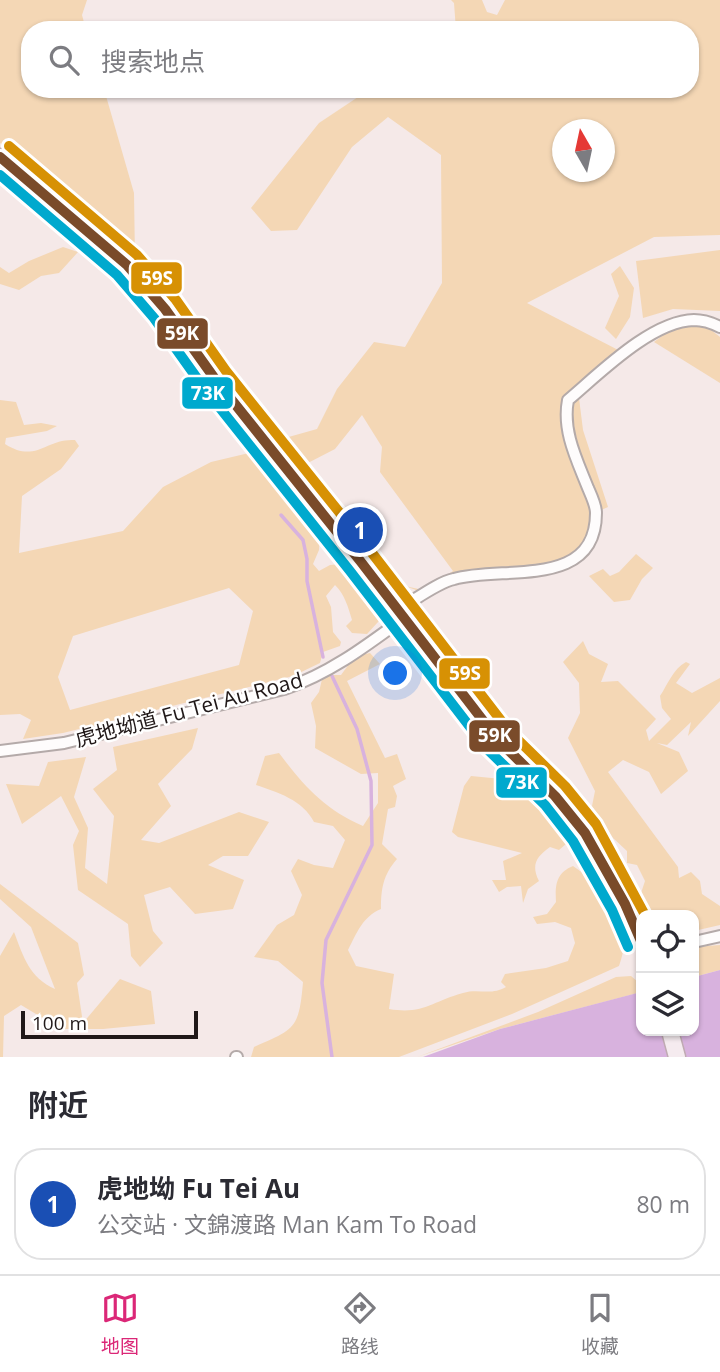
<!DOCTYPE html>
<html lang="zh">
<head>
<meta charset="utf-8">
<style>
  :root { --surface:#fff; --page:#f7f7f7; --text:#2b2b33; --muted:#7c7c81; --line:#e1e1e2; --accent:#db2777 }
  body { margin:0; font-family:"Open Sans","Noto Sans SC",sans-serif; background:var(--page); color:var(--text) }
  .controls { position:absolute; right:21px; bottom:21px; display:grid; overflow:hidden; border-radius:14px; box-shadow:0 2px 5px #0004 }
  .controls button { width:63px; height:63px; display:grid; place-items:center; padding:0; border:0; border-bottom:2px solid var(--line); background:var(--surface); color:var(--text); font:35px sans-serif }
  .compass { position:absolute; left:552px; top:119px; width:63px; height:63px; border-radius:50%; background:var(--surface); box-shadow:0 2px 5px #0004; rotate:351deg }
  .scale { position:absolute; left:21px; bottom:18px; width:177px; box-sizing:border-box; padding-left:7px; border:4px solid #201818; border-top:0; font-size:19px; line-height:24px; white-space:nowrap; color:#201818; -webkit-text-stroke:5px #fff; paint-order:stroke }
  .you { position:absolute; left:396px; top:674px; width:24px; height:24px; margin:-18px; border:5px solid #fff; border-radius:50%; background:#1a73e8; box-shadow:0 0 0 10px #1a73e833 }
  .badge { display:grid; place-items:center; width:46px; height:46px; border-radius:50%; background:var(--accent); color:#fff; font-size:23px; font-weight:700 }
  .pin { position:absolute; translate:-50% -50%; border:4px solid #fff; box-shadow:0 2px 7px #0006 }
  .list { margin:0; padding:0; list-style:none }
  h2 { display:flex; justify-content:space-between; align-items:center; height:91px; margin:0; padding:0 28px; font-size:30px }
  h2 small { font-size:23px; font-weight:400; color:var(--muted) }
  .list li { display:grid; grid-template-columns:46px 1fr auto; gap:21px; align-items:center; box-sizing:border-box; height:112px; margin:0 14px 14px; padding:0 14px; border:2px solid var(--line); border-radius:28px }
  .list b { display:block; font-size:26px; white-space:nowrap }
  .list p { margin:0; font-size:23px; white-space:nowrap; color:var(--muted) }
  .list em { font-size:23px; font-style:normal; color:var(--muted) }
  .icon { flex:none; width:38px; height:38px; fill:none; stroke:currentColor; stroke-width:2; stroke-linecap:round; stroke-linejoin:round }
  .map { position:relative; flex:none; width:720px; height:1057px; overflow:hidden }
  .search { position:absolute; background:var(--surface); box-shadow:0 2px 5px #0004; left:21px; right:21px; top:21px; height:77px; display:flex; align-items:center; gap:18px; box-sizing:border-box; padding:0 24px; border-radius:28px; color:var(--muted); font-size:26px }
  .sheet { height:217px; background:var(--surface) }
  nav { display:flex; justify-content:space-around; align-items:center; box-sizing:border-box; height:98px; border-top:2px solid var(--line); background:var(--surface); font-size:19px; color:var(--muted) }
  nav a { display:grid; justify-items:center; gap:4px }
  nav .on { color:var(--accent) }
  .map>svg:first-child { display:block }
  .green { fill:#f4d7b5; fill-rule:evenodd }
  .water { fill:#d8b2de }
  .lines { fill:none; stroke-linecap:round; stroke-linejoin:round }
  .stream { stroke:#d8b2de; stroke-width:3.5 }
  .street-casing { stroke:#b4aaa9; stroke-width:14 }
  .primary-casing { stroke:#c0abb3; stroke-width:19 }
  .street { stroke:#fefcfc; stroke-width:10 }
  .primary { stroke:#f5ebef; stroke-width:16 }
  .bus-1-casing { stroke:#fff; stroke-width:16 }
  .bus-2-casing { stroke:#fff; stroke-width:16 }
  .bus-3-casing { stroke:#fff; stroke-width:16 }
  .bus-1 { stroke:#7a4b2a; stroke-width:10 }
  .bus-2 { stroke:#00a9ce; stroke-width:10 }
  .bus-3 { stroke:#d79104; stroke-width:10 }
  .labels { text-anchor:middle; stroke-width:5; stroke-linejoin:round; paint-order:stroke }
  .street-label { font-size:21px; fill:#201818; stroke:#fff }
  .line-badge { stroke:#fff; stroke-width:2.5 }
  .badge-label { font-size:19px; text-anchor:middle; font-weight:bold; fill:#fff }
</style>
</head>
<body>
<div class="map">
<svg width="720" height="1057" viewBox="0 0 720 1057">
  <rect width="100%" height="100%" fill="#f5e9e8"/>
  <g class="green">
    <polygon points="0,0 87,0 82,15 86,30 30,30 30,89 104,89 134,193 135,259 0,143"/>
    <path d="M451,0H482L487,12L497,15L505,0H720V235L654,237L527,303L624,353L579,398L583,430L608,507L597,512L586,550L550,570L450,577L424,593L405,586L423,590L453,571L380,472L382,447L362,415L335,449L304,465L285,438L317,429L337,389L374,342L405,347L442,283L441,155L388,117L352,147L297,230L271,231L251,208L319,123L370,89H690V30H456L454,3ZM562,130H604V172H562Z"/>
    <polygon points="63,247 78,252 59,273 41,276 19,290 0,284 0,267 9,273 29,261"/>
    <polygon points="720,250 720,311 673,309 643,318 636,261"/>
    <polygon points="620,266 634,288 630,317 616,339 605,328 619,296 611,274"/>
    <polygon points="691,314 720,337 720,383 654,342"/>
    <path d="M0,400L16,402L24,425L41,423L57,426L47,431L6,438L5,444C36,464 46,438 75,440L79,446L61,469L22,496L19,553L123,531L163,487L211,462L249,453L253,440C276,470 295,502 320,532L319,550L313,564L319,571L330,565L351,563L371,584L389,610L367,634L352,633L346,626L352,620C348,607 345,595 335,585L326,596L331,607L333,632L341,642L340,646L323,652L320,663L293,676L63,733L23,739L31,720L20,714L0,715ZM229,588L253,611L239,665L70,710L58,677L73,636Z"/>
    <polygon points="636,554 653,568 642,579 630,600 614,602 589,576 603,569 610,576 619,572"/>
    <path d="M583,641L589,654L608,664L601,682L618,681L656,719L646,730L649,741L671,719L662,708L660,696C668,684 673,669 686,662L690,664L676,683L692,693L720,678V701L688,736L691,722L667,745L657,743L679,752L688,771L661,794L649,772L623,760L608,772L678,867L679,878L691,872L700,881L702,894L720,906V925L694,931V915H648L641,893L645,881L637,865L627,863V851L613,838L592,806L595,791L568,738L580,713L579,683L563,662Z"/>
    <path d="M370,653L380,664L347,681L385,758L397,754L406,779L393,786L397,796L395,807L388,809L382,844L397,859C383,875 381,889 381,909C362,917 357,933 348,950L356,966L394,974L389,1009C423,1015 433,1001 463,993C478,988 491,996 506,987L501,982L505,974L546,968L568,961L575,943L571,928L555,922L537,924L533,917L547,914L556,902C555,885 556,873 573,866L587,876L601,869C621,908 634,921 619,966L512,1014L399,1057H251L254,1047C295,1029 299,1029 303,982L278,961L254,957L277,925L294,915L302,895L291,871L298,859L314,865L333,868L345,840L333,826L314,822C303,800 277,792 256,785L265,756L279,753C303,785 324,809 363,826L378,803V773L361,774L315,748L316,726L311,703L319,692L323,675H341L355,656Z"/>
    <polygon points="198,728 192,749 158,784 171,806 141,840 159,843 239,812 269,822 248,856 223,856 208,865 244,880 233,909 195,914 170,887 144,895 153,931 163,943 140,967 131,956 128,924 78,890 73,845 79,831 61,796 22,824 6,784 39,786 48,762 86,757 74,797 88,828 85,868 107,884 114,816 93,789 117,770 113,747"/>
    <path d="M503,749L505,759L520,770L561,817L566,844L559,850L550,847C536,857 531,865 539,881L528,889L523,903L521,886L507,887L499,892L492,880H506L503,861L522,853L458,837L452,832L464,786L471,776L502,779L503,772L493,759Z"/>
    <path d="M0,884L78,943L84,975L77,983L83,1023L120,979L151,991L155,1024L103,1029H61L21,1005L4,1016L3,1057H0V956L14,932C24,958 29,977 55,989L31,927L0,899Z"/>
    <polygon points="720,945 720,970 694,977 694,947"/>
    <polygon points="631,976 638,982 638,993 500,1029 417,1057 538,1012 616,977"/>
  </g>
  <polygon class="water" points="720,970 720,1057 423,1057 500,1029 641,992 641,1031 694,1031 694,977"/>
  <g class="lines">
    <g class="stream">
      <polyline points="281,515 303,540 307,559 307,581 323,657"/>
      <polyline points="332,676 357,729 371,781 372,845 326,940 322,983 332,1057"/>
    </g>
    <defs>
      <g id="street">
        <path d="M397,610C414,601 436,583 454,579C503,565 596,590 596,513C596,505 591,495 588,488C577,460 562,431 568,400C599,374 651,321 694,320C703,320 712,323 720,327"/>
        <path d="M0,751L64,743L284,689C329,674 366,646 404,618"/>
        <polyline points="694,942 720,936"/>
        <polyline points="236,1057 237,1057"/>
      </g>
      <g id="primary">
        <polyline points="0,157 127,265 165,309 215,379 361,562 498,740 555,796 585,833 625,904 641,941"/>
        <polyline points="670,1031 677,1057"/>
      </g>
    </defs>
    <use href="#street" class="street-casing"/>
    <use href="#primary" class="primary-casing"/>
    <use href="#street" class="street"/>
    <use href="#primary" class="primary"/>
    <defs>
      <polyline id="bus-1" points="0,157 127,265 165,309 215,379 361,562 498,740 555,796 585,833 625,904 641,941"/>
      <polyline id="bus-2" points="0,175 117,275 154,318 204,388 350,571 487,749 545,805 573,841 612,910 628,947"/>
      <polyline id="bus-3" points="9,146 137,255 176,300 226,371 372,553 509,731 565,786 596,824 645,915"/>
    </defs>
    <use href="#bus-1" class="bus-1-casing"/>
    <use href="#bus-2" class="bus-2-casing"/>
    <use href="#bus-3" class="bus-3-casing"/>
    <use href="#bus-1" class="bus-1"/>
    <use href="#bus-2" class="bus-2"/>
    <use href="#bus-3" class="bus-3"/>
  </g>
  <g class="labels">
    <g class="street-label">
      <text transform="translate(189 710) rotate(-15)" y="7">虎地坳道 Fu Tei Au Road</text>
    </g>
  </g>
  <g class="line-badge">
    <rect x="130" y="261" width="53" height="34" rx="7" fill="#d79104"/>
    <rect x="156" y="317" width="53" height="33" rx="7" fill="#7a4b2a"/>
    <rect x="181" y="376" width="53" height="34" rx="7" fill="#00a9ce"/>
    <rect x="438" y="657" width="53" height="33" rx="7" fill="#d79104"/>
    <rect x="468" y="719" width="53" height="34" rx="7" fill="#7a4b2a"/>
    <rect x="495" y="766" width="53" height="33" rx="7" fill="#00a9ce"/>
  </g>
  <g class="badge-label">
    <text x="157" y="285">59S</text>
    <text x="182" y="340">59K</text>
    <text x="208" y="400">73K</text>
    <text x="465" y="680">59S</text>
    <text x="495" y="742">59K</text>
    <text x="522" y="789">73K</text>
  </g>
</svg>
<div class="controls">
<button><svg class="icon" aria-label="locate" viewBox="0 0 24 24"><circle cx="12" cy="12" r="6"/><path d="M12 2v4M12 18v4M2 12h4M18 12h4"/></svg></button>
<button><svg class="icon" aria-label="layers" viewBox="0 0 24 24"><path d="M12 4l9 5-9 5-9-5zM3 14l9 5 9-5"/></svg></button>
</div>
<svg class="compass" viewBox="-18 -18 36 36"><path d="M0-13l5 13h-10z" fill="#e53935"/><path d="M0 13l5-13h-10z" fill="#7c7c81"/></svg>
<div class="scale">100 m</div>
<div class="you"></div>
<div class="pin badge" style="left:360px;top:530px;background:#1a4fb4">1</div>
<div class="search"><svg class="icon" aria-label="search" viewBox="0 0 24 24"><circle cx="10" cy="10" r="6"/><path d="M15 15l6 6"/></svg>搜索地点</div>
</div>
<section class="sheet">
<h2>附近<small></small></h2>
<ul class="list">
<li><span class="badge" style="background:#1a4fb4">1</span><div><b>虎地坳 Fu Tei Au</b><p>公交站 · 文錦渡路 Man Kam To Road</p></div><em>80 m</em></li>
</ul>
</section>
<nav>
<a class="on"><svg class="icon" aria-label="map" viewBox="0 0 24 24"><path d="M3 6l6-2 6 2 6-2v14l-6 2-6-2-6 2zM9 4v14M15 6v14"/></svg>地图</a>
<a><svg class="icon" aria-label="directions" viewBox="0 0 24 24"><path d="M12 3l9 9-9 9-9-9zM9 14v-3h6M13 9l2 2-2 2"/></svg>路线</a>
<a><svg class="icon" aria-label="saved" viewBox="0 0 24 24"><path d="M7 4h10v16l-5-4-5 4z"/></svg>收藏</a>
</nav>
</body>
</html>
